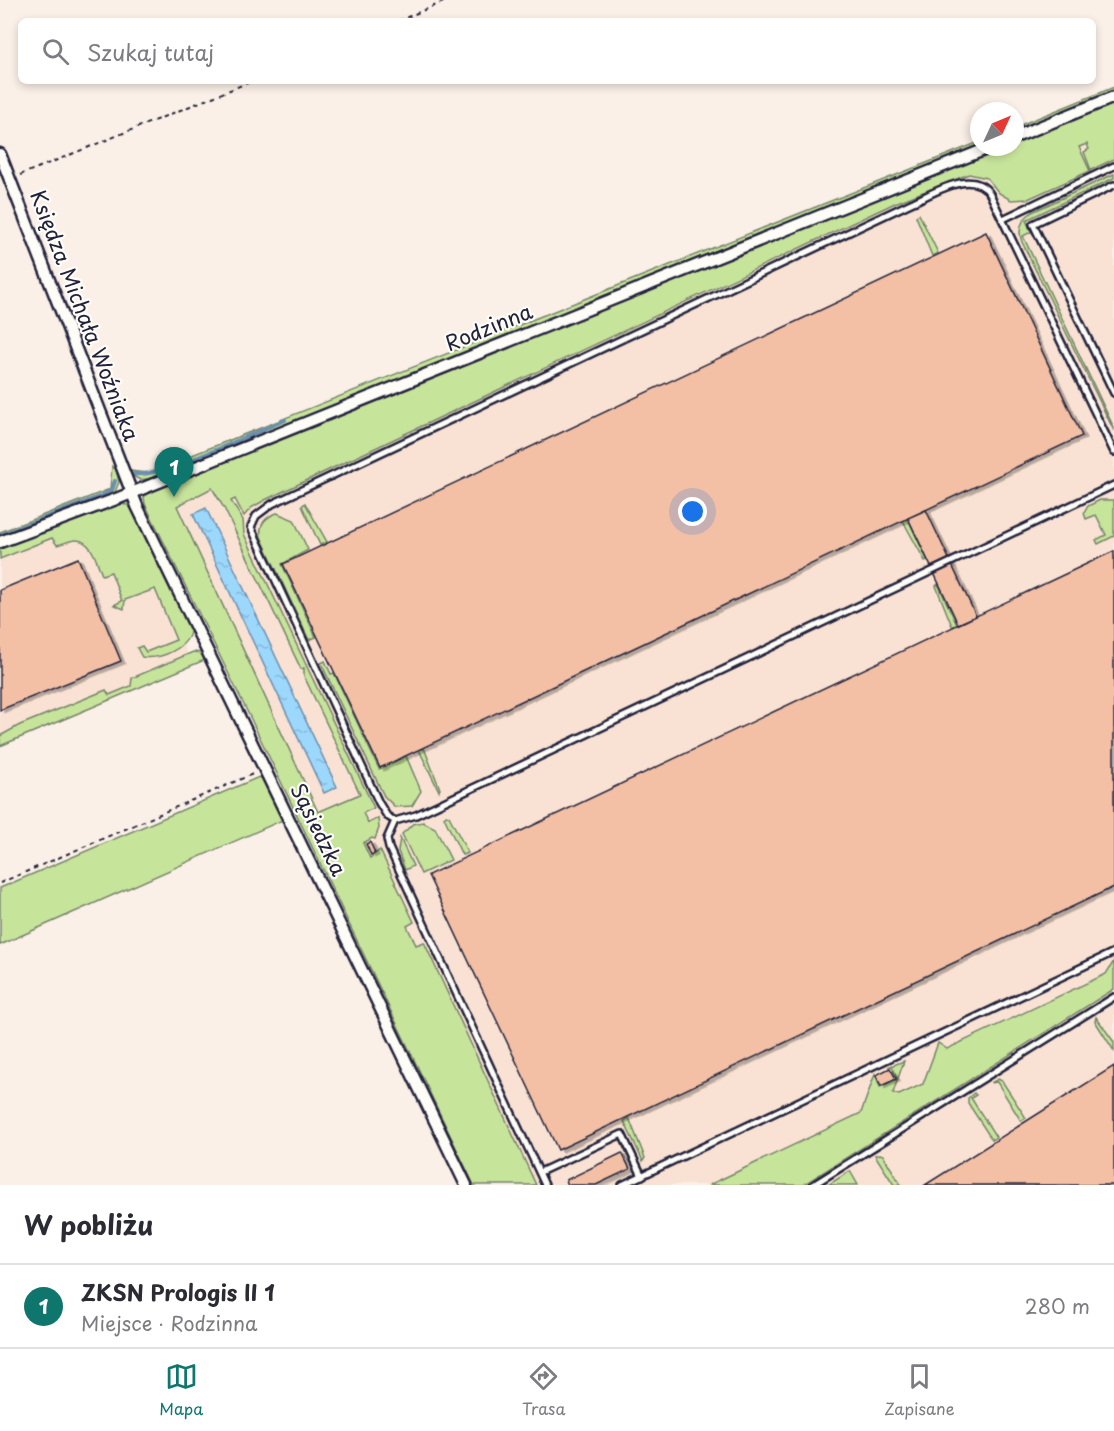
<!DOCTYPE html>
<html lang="pl">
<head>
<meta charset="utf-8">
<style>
  :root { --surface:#fff; --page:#f2f2f3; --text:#2b2b33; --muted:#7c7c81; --line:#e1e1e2; --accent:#0f766e }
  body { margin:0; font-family:"Playpen Sans",sans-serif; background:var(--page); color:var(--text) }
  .compass { position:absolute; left:970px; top:102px; width:54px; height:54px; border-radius:50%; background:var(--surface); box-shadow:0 3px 9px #0003; rotate:46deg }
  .you { position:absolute; left:693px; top:512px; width:21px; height:21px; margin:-15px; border:4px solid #fff; border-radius:50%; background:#1a73e8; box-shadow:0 0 0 9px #1a73e833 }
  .badge { display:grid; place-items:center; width:39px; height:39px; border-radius:50%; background:var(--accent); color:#fff; font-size:20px; font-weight:700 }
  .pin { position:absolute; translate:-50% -50px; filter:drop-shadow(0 2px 3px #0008) }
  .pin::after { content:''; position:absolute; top:32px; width:21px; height:18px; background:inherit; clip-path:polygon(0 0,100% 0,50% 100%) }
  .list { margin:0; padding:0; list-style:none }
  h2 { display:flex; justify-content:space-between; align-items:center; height:78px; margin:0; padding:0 24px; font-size:26px }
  h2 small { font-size:20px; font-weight:400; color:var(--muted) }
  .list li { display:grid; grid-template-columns:39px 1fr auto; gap:18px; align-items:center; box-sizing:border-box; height:84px; padding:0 24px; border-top:2px solid var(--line) }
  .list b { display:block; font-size:22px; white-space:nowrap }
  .list p { margin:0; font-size:20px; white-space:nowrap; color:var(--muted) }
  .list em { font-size:20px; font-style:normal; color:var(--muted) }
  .icon { flex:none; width:33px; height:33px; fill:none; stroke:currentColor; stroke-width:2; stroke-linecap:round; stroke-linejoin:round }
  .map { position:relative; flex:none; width:1114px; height:1185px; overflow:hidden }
  .search { position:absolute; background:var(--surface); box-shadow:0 3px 9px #0003; left:18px; right:18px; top:18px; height:66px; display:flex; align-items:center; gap:15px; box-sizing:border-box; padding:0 21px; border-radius:9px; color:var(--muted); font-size:22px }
  .sheet { height:162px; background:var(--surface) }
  nav { display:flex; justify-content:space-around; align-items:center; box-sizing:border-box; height:84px; border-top:2px solid var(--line); background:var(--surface); font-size:16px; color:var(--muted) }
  nav a { display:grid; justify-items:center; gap:3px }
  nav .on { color:var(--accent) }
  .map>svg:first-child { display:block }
  .built { fill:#f9e2d3 }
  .grass { fill:#c7e49b; stroke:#74836b; stroke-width:1.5; fill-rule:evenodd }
  .water { fill:url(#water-ripples); stroke:#6b8faf; stroke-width:1.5 }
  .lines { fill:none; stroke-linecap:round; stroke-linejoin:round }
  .stream { stroke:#6b8faf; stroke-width:4 }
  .building { fill:#f3c0a5; stroke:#22223b; stroke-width:1.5; filter:url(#shadow) }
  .lane-casing { stroke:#22223b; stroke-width:10 }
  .street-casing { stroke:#22223b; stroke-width:15 }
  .path { stroke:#22223b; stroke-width:2; stroke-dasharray:4.5 4.5; stroke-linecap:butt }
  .lane { stroke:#fdfcf7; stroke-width:5 }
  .street { stroke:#fdfcf7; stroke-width:10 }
  .labels { text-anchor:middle; stroke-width:4.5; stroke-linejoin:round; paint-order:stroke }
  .street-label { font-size:21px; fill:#22223b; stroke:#fdfcf7 }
</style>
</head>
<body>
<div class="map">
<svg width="1114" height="1185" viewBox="0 0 1114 1185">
  <defs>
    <pattern id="water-ripples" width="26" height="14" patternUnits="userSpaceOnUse" patternTransform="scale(1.5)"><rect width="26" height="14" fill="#9cd7fc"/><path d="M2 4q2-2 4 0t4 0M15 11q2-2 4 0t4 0" fill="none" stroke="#86b8d9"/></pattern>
    <filter id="shadow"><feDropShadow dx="4" dy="2.5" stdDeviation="0" flood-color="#0004"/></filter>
  </defs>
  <rect width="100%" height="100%" fill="#fbf0e7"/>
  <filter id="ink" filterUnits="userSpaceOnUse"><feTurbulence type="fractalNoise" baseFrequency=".0167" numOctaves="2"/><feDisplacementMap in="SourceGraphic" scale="12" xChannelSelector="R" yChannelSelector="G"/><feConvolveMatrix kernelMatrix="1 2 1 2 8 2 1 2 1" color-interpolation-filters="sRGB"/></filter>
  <g filter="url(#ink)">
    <g class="built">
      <polygon points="1114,113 1114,1185 482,1185 172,501 185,495 182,488"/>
      <polygon points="120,512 193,665 0,746 0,559"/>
    </g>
    <g class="grass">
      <polygon points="1114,87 1114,92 1015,133 1015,127"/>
      <path d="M1114,101V159L1091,170L1084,152L1089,149L1087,144L1079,147L1090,171L1028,199L1011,200L999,193L987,178L969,174L895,203L265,500L251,508L244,516L235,499L231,501L243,520L244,534L374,808L363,813L368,823L378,818L379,828L375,839L372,838L363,843L370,858L380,850L414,922L407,926L416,945L424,942L536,1185H474L249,715L145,504L144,497L149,491L1002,147H1015V142ZM212,488L224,508L301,669L304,668V676L360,794L318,812L177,506Z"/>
      <polygon points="979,142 979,147 152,478 140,480 131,475 131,471 147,473"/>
      <path d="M1114,174V178L1026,220L1031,232L1023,236L1114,428V431L1022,242C1017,229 1022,219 1032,212Z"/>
      <polygon points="919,214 938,253 932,256 916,216"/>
      <polygon points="112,466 116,469 119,482 115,492 0,538 0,532 110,489"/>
      <polygon points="1100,500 1114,500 1114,536 1098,544 1096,540 1106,535 1096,515 1086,519 1084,513 1088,506"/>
      <polygon points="305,503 327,542 320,545 302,506"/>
      <path d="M119,504L128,505L133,510L191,628C189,648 161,660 142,657L137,648L142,646L146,652L176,640L155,589L125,600L124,609L114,605L122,601L111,572L102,575C97,563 92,540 76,540C70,540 63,544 57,545L52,538L0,559V548Z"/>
      <path d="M277,513L294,520L308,550L282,564L316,637L309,640L261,537C259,525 265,517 277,513Z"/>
      <polygon points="908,519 927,560 925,561 903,521"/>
      <polygon points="938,584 957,625 952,626 936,586"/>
      <polygon points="193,652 202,653 207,659 0,746 0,736 20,725 106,690 109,695 131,686 132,678"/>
      <polygon points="325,661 331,674 334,673 379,769 406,756 421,791 412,806 395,807 384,796 321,663"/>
      <polygon points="424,748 440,789 439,791 419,750"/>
      <polygon points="259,777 266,780 285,819 0,945 0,888"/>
      <polygon points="446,815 449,816 468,853 462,855 444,817"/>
      <polygon points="423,822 435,828 451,860 421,874 402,834 413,824"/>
      <polygon points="400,838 413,866 405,870 398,851"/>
      <polygon points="1114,961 1114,989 803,1185 709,1185 861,1113 875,1074 880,1087 897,1079 892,1066 888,1067 904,1061 893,1093 899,1095 923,1084 938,1043 947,1049 1106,974"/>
      <polygon points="1096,1017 1114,1042 1114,1051 1095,1021"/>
      <polygon points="998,1079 1002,1081 1026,1118 1021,1121 997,1082 991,1083"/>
      <polygon points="974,1093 976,1095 971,1098 996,1137 992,1140 968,1103 968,1098"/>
      <polygon points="629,1118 645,1158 643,1161 624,1121"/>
      <polygon points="880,1154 883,1155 901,1185 894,1185 875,1155"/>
      <polygon points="850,1171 858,1185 828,1185"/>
    </g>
    <polygon class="water" points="206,508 337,787 324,793 193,514"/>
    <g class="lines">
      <g class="stream">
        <path d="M134,474C164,477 253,433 285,420"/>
        <polyline points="0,535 101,496 112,490 115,481"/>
      </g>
    </g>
    <g class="building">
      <polygon points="986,232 1082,436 380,768 283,564"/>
      <polygon points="926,510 976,616 958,624 908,518"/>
      <polygon points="1114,551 1114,887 558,1150 428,875"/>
      <polygon points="78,558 121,661 0,710 0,590"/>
      <polygon points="370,842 375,853 371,855 366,844"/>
      <polygon points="1114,1066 1114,1185 925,1185"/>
      <polygon points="890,1068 896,1079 881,1086 876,1075"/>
      <polygon points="622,1153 630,1169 596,1185 568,1185 566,1180"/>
    </g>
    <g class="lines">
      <defs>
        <g id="lane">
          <polyline points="1114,185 1033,224 1114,393"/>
          <polyline points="1003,219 1114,166"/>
          <path d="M1114,452L990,194C972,167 933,194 911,203L272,504L256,516L251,527L379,803L387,816L395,821L416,815L1114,485"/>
          <polyline points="395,821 387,839 389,848 545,1185"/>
          <polyline points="540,1172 622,1134 642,1176"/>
          <polyline points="622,1185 1114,952"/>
          <polyline points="813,1185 1114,997"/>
        </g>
        <g id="street">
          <polyline points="1015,137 1114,97"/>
          <polyline points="0,154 137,506 466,1185"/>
          <polyline points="0,542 119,498 991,147"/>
        </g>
      </defs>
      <use href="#lane" class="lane-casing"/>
      <use href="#street" class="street-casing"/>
      <g class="path">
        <polyline points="398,21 448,0"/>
        <polyline points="20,175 252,81"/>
        <polyline points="0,883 255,773"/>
      </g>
      <use href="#lane" class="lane"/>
      <use href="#street" class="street"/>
    </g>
  </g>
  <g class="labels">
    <g class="street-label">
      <text transform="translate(84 316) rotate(69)" y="7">Księdza Michała Woźniaka</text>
      <text transform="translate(489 328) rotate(-22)" y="7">Rodzinna</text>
      <text transform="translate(318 830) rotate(64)" y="7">Sąsiedzka</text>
    </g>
  </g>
</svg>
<svg class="compass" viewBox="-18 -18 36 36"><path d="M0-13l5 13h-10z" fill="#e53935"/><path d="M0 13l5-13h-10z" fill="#7c7c81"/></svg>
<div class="you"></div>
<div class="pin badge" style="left:174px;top:497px">1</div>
<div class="search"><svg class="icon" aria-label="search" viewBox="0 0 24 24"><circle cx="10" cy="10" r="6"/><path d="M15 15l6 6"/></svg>Szukaj tutaj</div>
</div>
<section class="sheet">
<h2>W pobliżu<small></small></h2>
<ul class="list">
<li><span class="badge">1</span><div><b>ZKSN Prologis II 1</b><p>Miejsce · Rodzinna</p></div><em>280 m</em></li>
</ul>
</section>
<nav>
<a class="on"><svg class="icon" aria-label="map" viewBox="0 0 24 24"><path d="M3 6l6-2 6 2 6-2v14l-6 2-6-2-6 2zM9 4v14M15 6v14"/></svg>Mapa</a>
<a><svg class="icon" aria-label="directions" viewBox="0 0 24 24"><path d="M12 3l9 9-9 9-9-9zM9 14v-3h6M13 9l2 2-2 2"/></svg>Trasa</a>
<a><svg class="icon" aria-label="saved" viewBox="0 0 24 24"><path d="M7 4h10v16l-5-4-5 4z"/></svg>Zapisane</a>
</nav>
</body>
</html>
